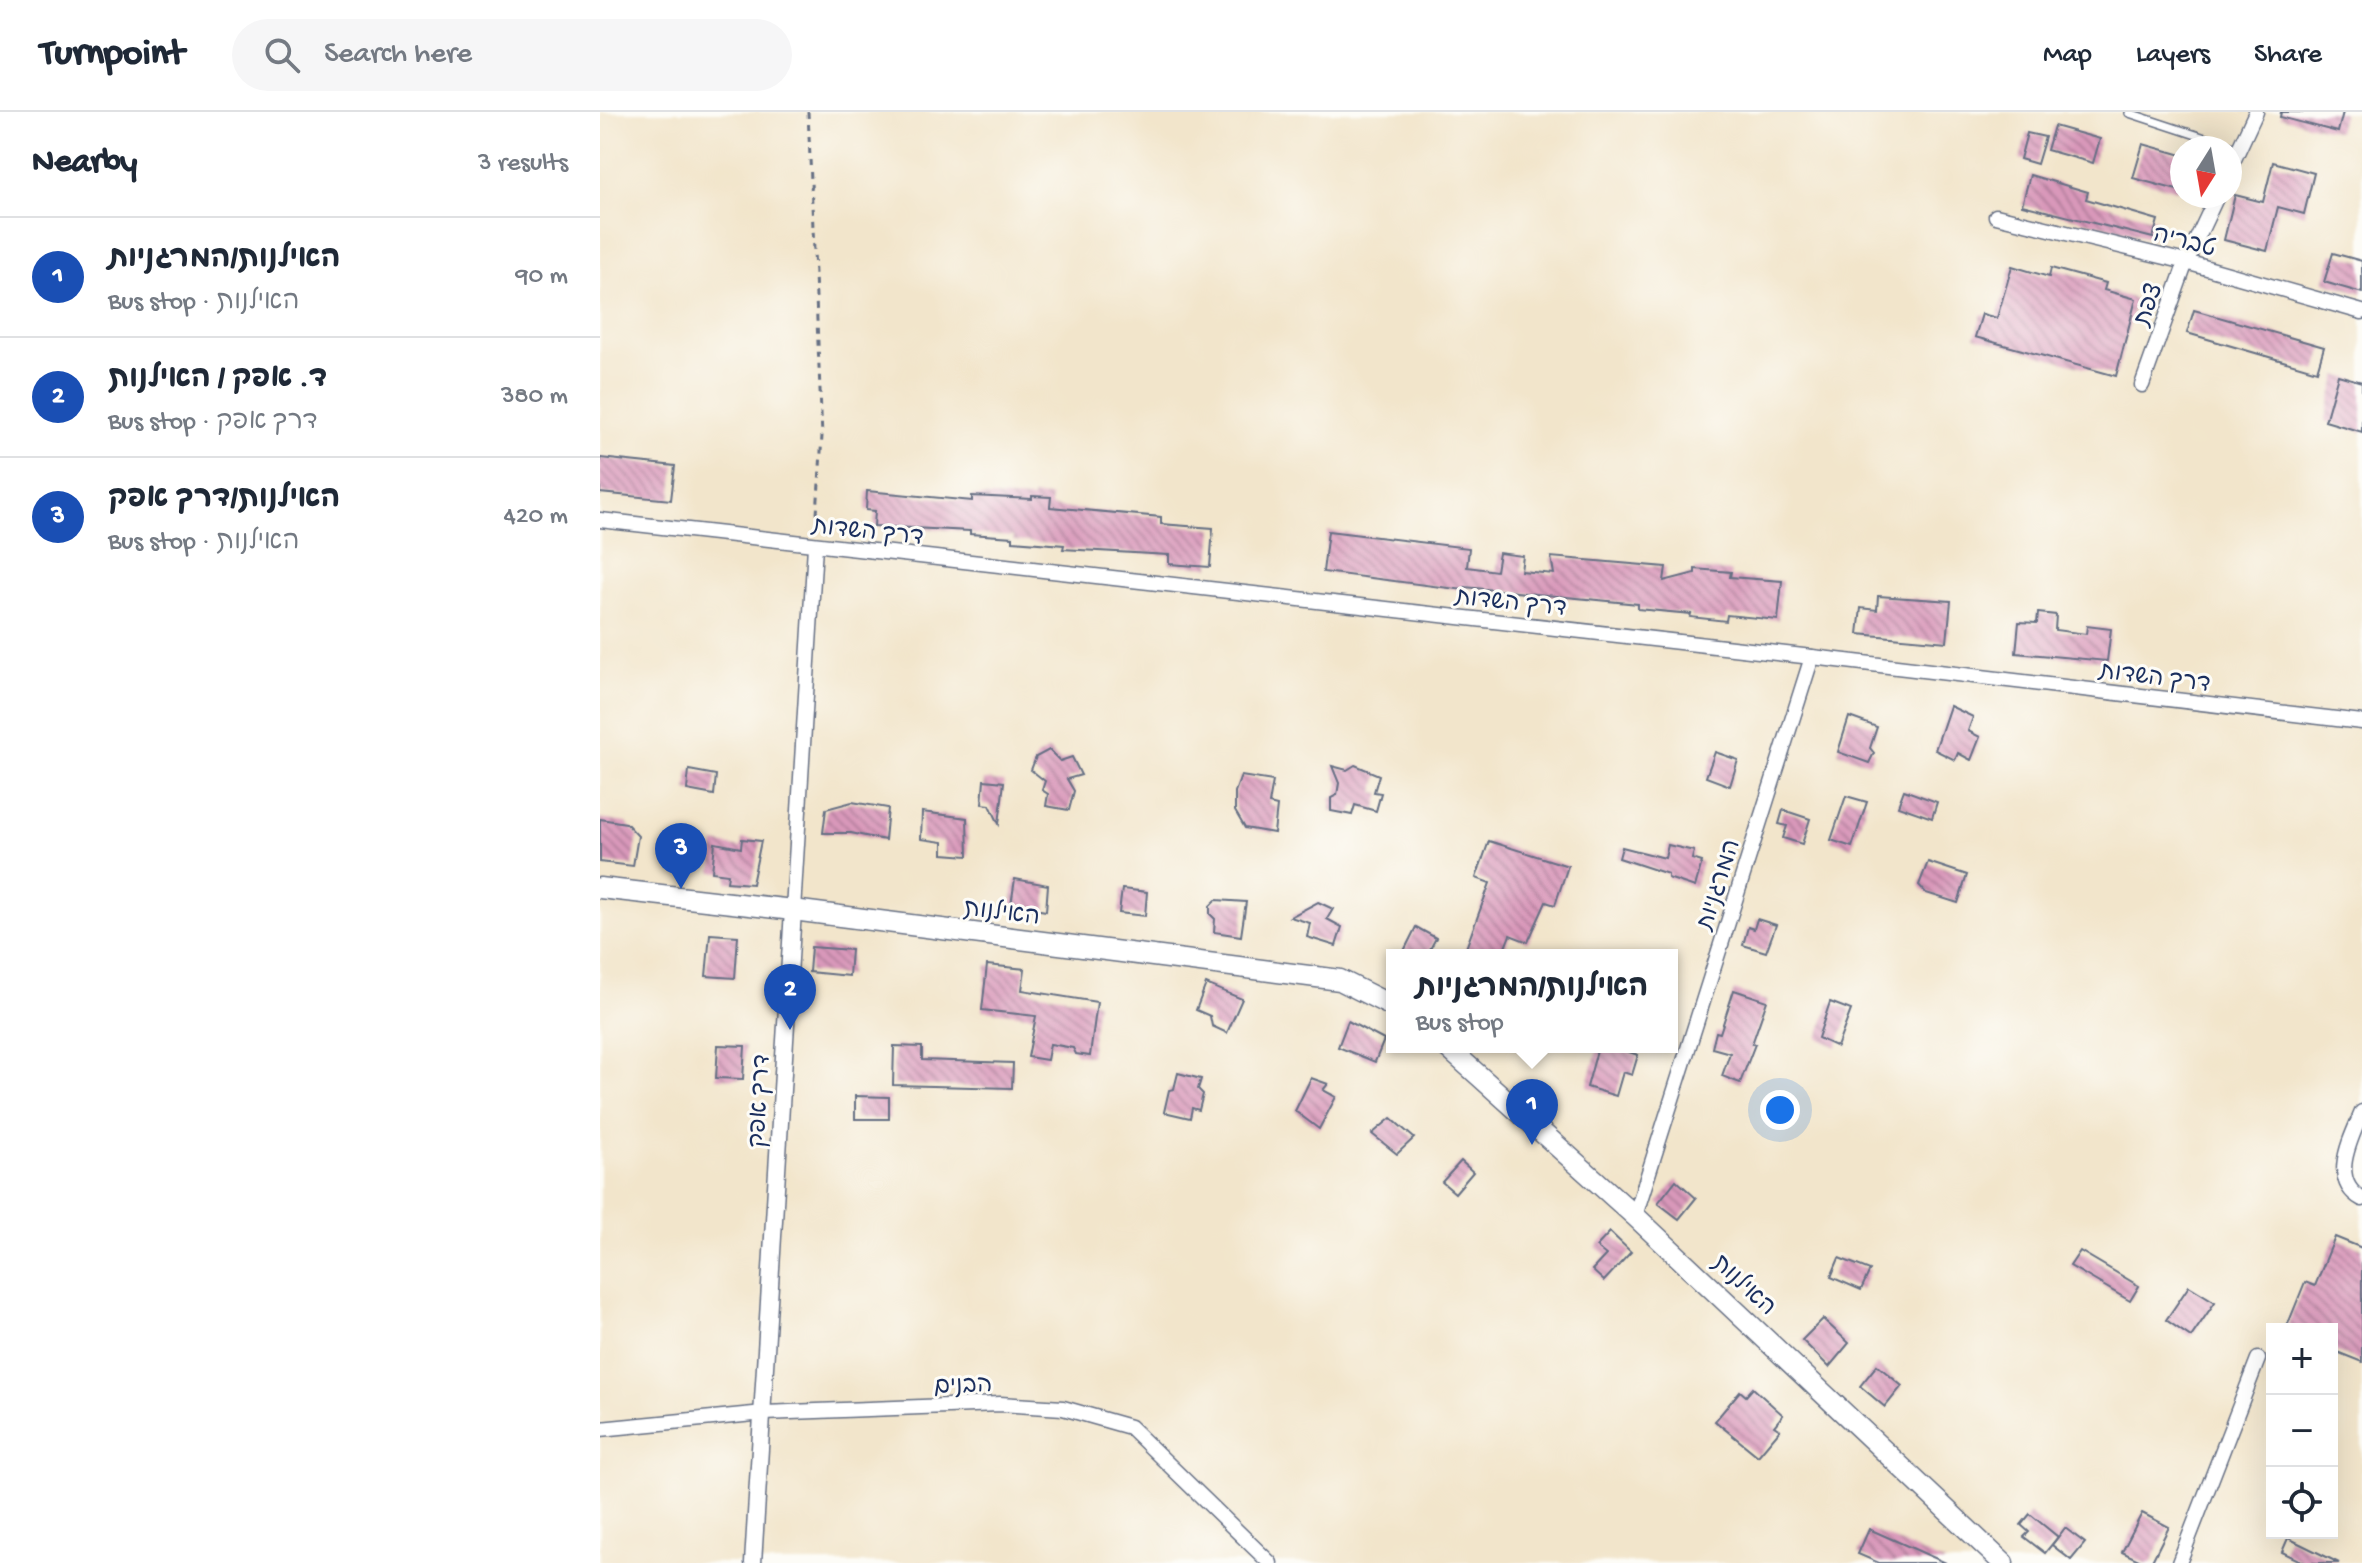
<!DOCTYPE html>
<html lang="en">
<head>
<meta charset="utf-8">
<style>
  :root { --surface:#fff; --page:#f6f6f7; --text:#1f2937; --muted:#747a83; --line:#e0e1e3; --accent:#b45309 }
  body { margin:0; font-family:"Gochi Hand","Playpen Sans Hebrew",sans-serif; background:var(--page); color:var(--text) }
  .controls { position:absolute; right:24px; bottom:24px; display:grid; overflow:hidden; border-radius:0px; box-shadow:0 8px 32px #0002 }
  .controls button { width:72px; height:72px; display:grid; place-items:center; padding:0; border:0; border-bottom:2px solid var(--line); background:var(--surface); color:var(--text); font:40px sans-serif }
  .compass { position:absolute; left:1570px; top:24px; width:72px; height:72px; border-radius:50%; background:var(--surface); box-shadow:0 8px 32px #0002; rotate:191deg }
  .you { position:absolute; left:1180px; top:998px; width:28px; height:28px; margin:-20px; border:6px solid #fff; border-radius:50%; background:#1a73e8; box-shadow:0 0 0 12px #1a73e833 }
  .badge { display:grid; place-items:center; width:52px; height:52px; border-radius:50%; background:var(--accent); color:#fff; font-size:26px; font-weight:700 }
  .pin { position:absolute; translate:-50% -66px; filter:drop-shadow(0 2px 4px #0008) }
  .pin::after { content:''; position:absolute; top:42px; width:28px; height:24px; background:inherit; clip-path:polygon(0 0,100% 0,50% 100%) }
  .popup { position:absolute; left:786px; top:837px; width:292px; height:104px; box-sizing:border-box; display:grid; place-content:center; border-radius:0px; background:var(--surface); filter:drop-shadow(0 2px 6px #0005); font-size:26px; white-space:nowrap; color:var(--muted) }
  .popup b { font-size:30px; color:var(--text) }
  .popup::after { content:''; position:absolute; left:50%; top:100%; margin-left:-16px; border:16px solid transparent; border-top-color:var(--surface) }
  .list { margin:0; padding:0; list-style:none }
  h2 { display:flex; justify-content:space-between; align-items:center; height:104px; margin:0; padding:0 32px; font-size:34px }
  h2 small { font-size:26px; font-weight:400; color:var(--muted) }
  .list li { display:grid; grid-template-columns:52px 1fr auto; gap:24px; align-items:center; box-sizing:border-box; height:120px; padding:0 32px; border-top:2px solid var(--line) }
  .list b { display:block; font-size:30px; white-space:nowrap }
  .list p { margin:0; font-size:26px; white-space:nowrap; color:var(--muted) }
  .list em { font-size:26px; font-style:normal; color:var(--muted) }
  .icon { flex:none; width:44px; height:44px; fill:none; stroke:currentColor; stroke-width:2; stroke-linecap:round; stroke-linejoin:round }
  .map { position:relative; flex:none; width:1762px; height:1451px; overflow:hidden }
  header { display:flex; align-items:center; gap:48px; box-sizing:border-box; height:112px; padding:0 40px; background:var(--surface); border-bottom:2px solid var(--line) }
  header strong { font-size:38px }
  nav { display:flex; gap:44px; margin-inline-start:auto; font-size:28px }
  .search { width:560px; height:72px; background:var(--page); display:flex; align-items:center; gap:20px; box-sizing:border-box; padding:0 28px; border-radius:44px; color:var(--muted); font-size:30px }
  main { display:flex }
  aside { flex:1; background:var(--surface) }
  .map>svg:first-child { display:block }
  .building { fill:url(#building-back-hatch) }
  .lines { fill:none; stroke-linecap:round; stroke-linejoin:round }
  .service-casing { stroke:#666f84; stroke-width:10 }
  .minor-casing { stroke:#666f84; stroke-width:17 }
  .tertiary-casing { stroke:#666f84; stroke-width:19 }
  .secondary-casing { stroke:#666f84; stroke-width:23 }
  .path { stroke:#666f84; stroke-width:3; stroke-dasharray:6 6; stroke-linecap:butt }
  .service { stroke:#fff; stroke-width:7 }
  .minor { stroke:#fff; stroke-width:14 }
  .tertiary { stroke:#fff; stroke-width:16 }
  .secondary { stroke:#fff; stroke-width:20 }
  .labels { text-anchor:middle; stroke-width:6; stroke-linejoin:round; paint-order:stroke }
  .street-label { font-size:24px; fill:#1b2f5e; stroke:#fdfcf7 }
</style>
</head>
<body>
<header>
<strong>Turnpoint</strong>
<div class="search"><svg class="icon" aria-label="search" viewBox="0 0 24 24"><circle cx="10" cy="10" r="6"/><path d="M15 15l6 6"/></svg>Search here</div>
<nav><a>Map</a><a>Layers</a><a>Share</a></nav>
</header>
<main>
<aside>
<h2>Nearby<small>3 results</small></h2>
<ul class="list">
<li><span class="badge" style="background:#1a4fb4">1</span><div><b>האילנות/המרגניות</b><p>Bus stop · האילנות</p></div><em>90 m</em></li>
<li><span class="badge" style="background:#1a4fb4">2</span><div><b>ד. אפק / האילנות</b><p>Bus stop · דרך אפק</p></div><em>380 m</em></li>
<li><span class="badge" style="background:#1a4fb4">3</span><div><b>האילנות/דרך אפק</b><p>Bus stop · האילנות</p></div><em>420 m</em></li>
</ul>
</aside>
<div class="map">
<svg width="1762" height="1451" viewBox="0 0 1762 1451">
  <defs>
    <pattern id="building-back-hatch" width="6" height="6" patternUnits="userSpaceOnUse" patternTransform="scale(2)"><rect width="6" height="6" fill="#d998ba"/><path d="M-1 5l2 2M0 0l6 6M5-1l2 2" fill="none" stroke="#af7c9a"/></pattern>
  </defs>
  <rect width="100%" height="100%" fill="#fdfcf7"/>
  <filter id="ink" filterUnits="userSpaceOnUse"><feTurbulence type="fractalNoise" baseFrequency=".0125" numOctaves="2"/><feDisplacementMap in="SourceGraphic" scale="16" xChannelSelector="R" yChannelSelector="G"/><feConvolveMatrix kernelMatrix="1 2 1 2 8 2 1 2 1" color-interpolation-filters="sRGB"/></filter>
  <filter id="wash" filterUnits="userSpaceOnUse"><feTurbulence type="fractalNoise" baseFrequency=".006" numOctaves="4" result="noise"/><feDisplacementMap in="SourceGraphic" scale="32" xChannelSelector="R" yChannelSelector="G"/><feGaussianBlur stdDeviation="1.8" result="paint"/><feColorMatrix in="noise" values="0 0 0 0 0 0 0 0 0 0 0 0 0 0 0 0 0 1.4 0 .05"/><feComposite in="paint" operator="in"/></filter>
  <g filter="url(#wash)">
    <rect width="100%" height="100%" fill="#f2e5cb"/>
    <g id="blocks">
      <g class="building">
        <polygon points="1681,0 1743,0 1738,20 1680,5"/>
        <polygon points="1454,14 1500,27 1493,51 1447,38"/>
        <polygon points="1427,21 1445,25 1437,52 1420,47"/>
        <polygon points="1543,32 1582,43 1582,59 1577,78 1533,66"/>
        <polygon points="1673,50 1714,61 1704,102 1678,95 1667,139 1624,128 1635,83 1663,90"/>
        <polygon points="1430,63 1488,80 1486,87 1558,108 1553,126 1422,93"/>
        <polygon points="1733,141 1762,149 1762,181 1724,170"/>
        <polygon points="1412,154 1449,165 1451,156 1506,171 1504,178 1536,187 1516,264 1375,225 1382,202 1397,206"/>
        <polygon points="1594,198 1724,235 1717,259 1587,221"/>
        <polygon points="1738,263 1762,270 1762,320 1725,309"/>
        <polygon points="0,346 75,354 71,388 0,381"/>
        <polygon points="267,379 372,389 372,384 432,387 432,384 451,385 450,395 561,405 561,412 613,416 610,455 569,452 569,443 463,437 464,433 413,429 413,425 370,422 370,419 274,414 275,399 266,398"/>
        <polygon points="728,419 869,436 867,455 896,459 899,441 923,444 921,459 954,462 951,445 1066,455 1064,469 1095,461 1095,457 1131,460 1130,465 1182,469 1178,508 1127,503 1126,509 1090,505 1091,502 1038,497 1038,492 865,475 864,478 723,460"/>
        <polygon points="1278,484 1351,489 1347,530 1258,522 1261,496 1277,498"/>
        <polygon points="1438,501 1456,503 1455,518 1486,522 1487,514 1511,517 1507,549 1416,541 1419,510 1437,511"/>
        <polygon points="1350,594 1373,605 1368,619 1380,625 1371,648 1358,641 1355,648 1335,638"/>
        <polygon points="1249,605 1277,615 1270,636 1274,641 1269,651 1238,640"/>
        <polygon points="449,638 460,649 472,645 481,663 467,667 474,679 469,698 446,694 448,682 442,678 445,669 431,658 436,645"/>
        <polygon points="1115,640 1138,648 1130,674 1106,665"/>
        <polygon points="755,653 779,663 774,680 781,681 776,699 755,693 752,703 731,699 731,686 737,683 739,671 732,654 747,658"/>
        <polygon points="89,658 116,663 114,683 87,678"/>
        <polygon points="641,664 673,669 669,692 677,694 674,721 645,716 635,699 635,680"/>
        <polygon points="384,668 404,670 399,712 390,693 382,692"/>
        <polygon points="1304,678 1337,690 1332,706 1298,694"/>
        <polygon points="1246,684 1267,690 1252,735 1231,728"/>
        <polygon points="252,690 288,696 285,728 251,721 223,721 226,697"/>
        <polygon points="1183,698 1210,707 1202,732 1183,726 1187,714 1179,712"/>
        <polygon points="322,700 367,706 368,744 343,742 343,730 321,727"/>
        <polygon points="0,707 26,711 38,724 33,754 0,750"/>
        <polygon points="142,727 161,729 152,772 127,770 128,762 112,760 115,731 141,736"/>
        <polygon points="889,729 968,754 955,793 946,790 928,830 910,823 902,843 876,843 865,839 890,771 876,766"/>
        <polygon points="1068,733 1094,739 1092,747 1102,750 1095,775 1068,766 1068,762 1019,746 1022,735 1065,746"/>
        <polygon points="1328,750 1367,763 1358,791 1326,781 1319,773"/>
        <polygon points="415,767 448,773 446,799 411,793"/>
        <polygon points="522,777 547,780 545,804 519,801"/>
        <polygon points="616,788 646,790 641,824 614,820 615,807 610,802 610,794"/>
        <polygon points="718,790 733,797 727,807 742,815 736,834 707,825 710,811 690,805"/>
        <polygon points="1157,807 1176,813 1166,840 1143,833 1148,815 1154,817"/>
        <polygon points="816,815 836,826 827,843 802,843"/>
        <polygon points="110,822 138,824 135,866 106,864"/>
        <polygon points="211,835 251,838 249,864 209,860"/>
        <polygon points="387,853 425,857 422,878 497,890 490,944 476,942 473,936 450,932 447,948 428,945 436,904 382,898"/>
        <polygon points="606,872 642,887 627,921 612,914 610,904 596,898"/>
        <polygon points="1134,878 1167,889 1152,932 1155,932 1140,971 1122,964 1130,941 1112,936 1116,920 1120,921"/>
        <polygon points="1230,890 1251,898 1237,935 1218,926"/>
        <polygon points="748,909 784,928 775,950 738,935"/>
        <polygon points="118,933 145,934 143,967 116,966"/>
        <polygon points="294,934 322,935 322,948 413,951 412,976 293,973"/>
        <polygon points="998,935 1014,935 1038,943 1032,963 1023,960 1016,984 987,975"/>
        <polygon points="578,961 601,967 598,977 603,982 599,998 592,996 590,1006 564,1000 569,978 574,977"/>
        <polygon points="711,966 728,972 723,978 736,985 719,1017 695,999"/>
        <polygon points="255,984 289,985 289,1007 255,1007"/>
        <polygon points="791,1006 814,1026 797,1042 772,1022"/>
        <polygon points="861,1049 873,1060 855,1081 842,1070"/>
        <polygon points="1076,1068 1096,1086 1079,1107 1058,1091"/>
        <polygon points="1010,1120 1031,1140 1004,1169 992,1158 1006,1143 996,1135"/>
        <polygon points="1735,1125 1762,1136 1762,1250 1732,1238 1732,1217 1686,1217 1705,1170 1715,1174"/>
        <polygon points="1480,1139 1539,1174 1530,1189 1470,1154"/>
        <polygon points="1239,1146 1270,1158 1261,1178 1231,1165"/>
        <polygon points="1589,1174 1615,1190 1591,1225 1566,1208"/>
        <polygon points="1223,1207 1249,1231 1229,1255 1202,1228"/>
        <polygon points="1277,1253 1302,1274 1285,1295 1260,1274"/>
        <polygon points="1153,1276 1183,1303 1174,1314 1180,1318 1158,1344 1115,1309 1140,1279 1146,1284"/>
        <polygon points="1542,1401 1569,1415 1551,1451 1545,1451 1522,1440"/>
        <polygon points="1430,1402 1458,1425 1445,1441 1424,1425 1429,1420 1421,1413"/>
        <polygon points="1465,1416 1485,1431 1471,1448 1452,1433"/>
        <polygon points="1269,1417 1346,1451 1279,1451 1258,1442"/>
        <polygon points="1688,1426 1739,1451 1705,1451 1682,1440"/>
      </g>
    </g>
  </g>
  <g filter="url(#ink)">
    <use href="#blocks" fill-opacity="0" stroke="#666f84" stroke-width="2"/>
    <g class="lines">
      <defs>
        <polyline id="service" points="1529,1 1639,37"/>
        <g id="minor">
          <polyline points="1630,56 1656,0"/>
          <polyline points="1396,104 1586,150 1762,200"/>
          <polyline points="1542,273 1586,150 1617,84"/>
          <polyline points="0,408 1212,545 1762,610"/>
          <polyline points="193,798 215,434"/>
          <path d="M1762,1000C1751,1027 1728,1068 1762,1087"/>
          <polyline points="1035,1104 1212,545"/>
          <polyline points="0,1317 164,1301 400,1292 463,1296 530,1315 670,1451"/>
          <polyline points="1579,1451 1658,1247"/>
        </g>
        <polyline id="tertiary" points="153,1451 193,798"/>
        <g id="secondary">
          <polyline points="0,776 193,798 740,868 792,894"/>
          <polyline points="847,935 1035,1104 1403,1451"/>
        </g>
      </defs>
      <use href="#service" class="service-casing"/>
      <use href="#minor" class="minor-casing"/>
      <use href="#tertiary" class="tertiary-casing"/>
      <use href="#secondary" class="secondary-casing"/>
      <polyline class="path" points="208,0 222,324 216,418"/>
      <use href="#service" class="service"/>
      <use href="#minor" class="minor"/>
      <use href="#tertiary" class="tertiary"/>
      <use href="#secondary" class="secondary"/>
    </g>
  </g>
  <g class="labels">
    <g class="street-label">
      <text transform="translate(1585 128) rotate(15)" y="8">טבריה</text>
      <text transform="translate(1547 192) rotate(-70)" y="8">צפת</text>
      <text transform="translate(268 418) rotate(6)" y="8">דרך השדות</text>
      <text transform="translate(911 489) rotate(6)" y="8">דרך השדות</text>
      <text transform="translate(1555 564) rotate(7)" y="8">דרך השדות</text>
      <text transform="translate(1117 772) rotate(-72)" y="8">המרגניות</text>
      <text transform="translate(402 799) rotate(7)" y="8">האילנות</text>
      <text transform="translate(158 989) rotate(-87)" y="8">דרך אפק</text>
      <text transform="translate(1145 1172) rotate(43)" y="8">האילנות</text>
      <text transform="translate(363 1272) rotate(-2)" y="8">הבנים</text>
    </g>
  </g>
</svg>
<div class="controls">
<button>+</button>
<button>−</button>
<button><svg class="icon" aria-label="locate" viewBox="0 0 24 24"><circle cx="12" cy="12" r="6"/><path d="M12 2v4M12 18v4M2 12h4M18 12h4"/></svg></button>
</div>
<svg class="compass" viewBox="-18 -18 36 36"><path d="M0-13l5 13h-10z" fill="#e53935"/><path d="M0 13l5-13h-10z" fill="#747a83"/></svg>
<div class="you"></div>
<div class="pin badge" style="left:932px;top:1033px;background:#1a4fb4">1</div>
<div class="popup"><b>האילנות/המרגניות</b>Bus stop</div>
<div class="pin badge" style="left:190px;top:918px;background:#1a4fb4">2</div>
<div class="pin badge" style="left:81px;top:777px;background:#1a4fb4">3</div>
</div>
</main>
</body>
</html>
